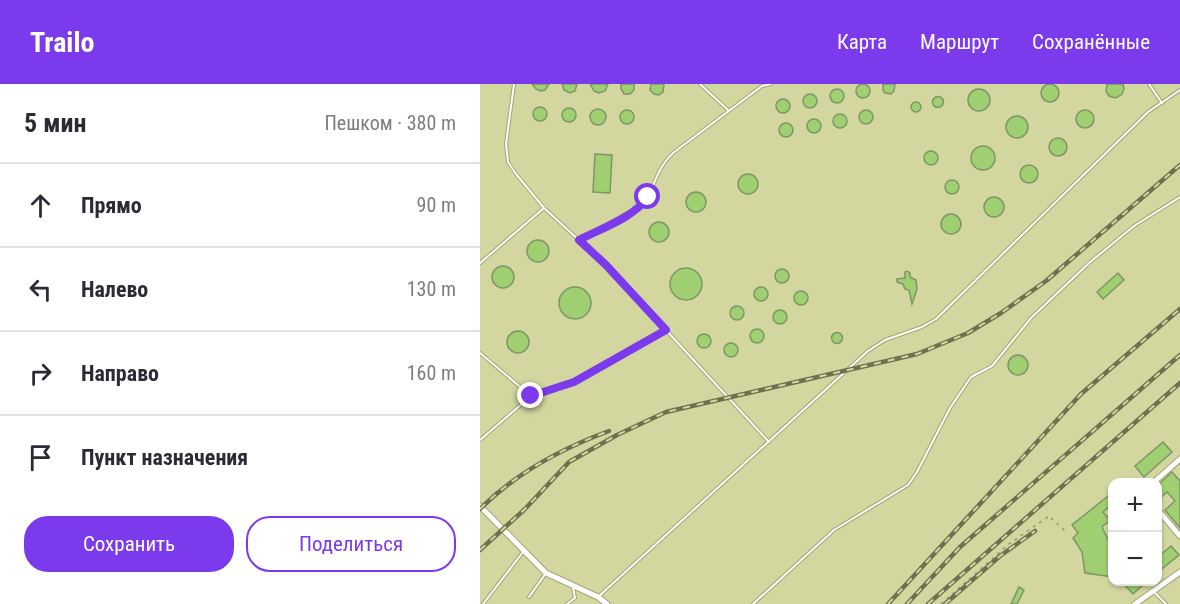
<!DOCTYPE html>
<html lang="ru">
<head>
<meta charset="utf-8">
<style>
  :root { --surface:#fff; --page:#f2f2f3; --text:#2b2b33; --muted:#7c7c81; --line:#e1e1e2; --accent:#7c3aed }
  body { margin:0; font-family:"Roboto Condensed",sans-serif; background:var(--page); color:var(--text) }
  .controls { position:absolute; right:18px; bottom:18px; display:grid; overflow:hidden; border-radius:12px; box-shadow:0 2px 4px #0004 }
  .controls button { width:54px; height:54px; display:grid; place-items:center; padding:0; border:0; border-bottom:2px solid var(--line); background:var(--surface); color:var(--text); font:30px sans-serif }
  .stop { position:absolute; width:18px; height:18px; margin:-14px; border:4px solid #7c3aed; border-radius:50%; background:#fff }
  .stop.end { background:#7c3aed; border-color:#fff; box-shadow:0 2px 6px #0008 }
  .list { margin:0; padding:0; list-style:none }
  h2 { display:flex; justify-content:space-between; align-items:center; height:78px; margin:0; padding:0 24px; font-size:26px }
  h2 small { font-size:20px; font-weight:400; color:var(--muted) }
  .list li { display:grid; grid-template-columns:39px 1fr auto; gap:18px; align-items:center; box-sizing:border-box; height:84px; padding:0 24px; border-top:2px solid var(--line) }
  .list b { display:block; font-size:22px; white-space:nowrap }
  .list em { font-size:20px; font-style:normal; color:var(--muted) }
  .actions { display:flex; gap:12px; padding:18px 24px }
  .actions a { flex:1; padding:14px 0; border:2px solid var(--accent); border-radius:24px; text-align:center; font-size:21px; color:var(--accent) }
  .actions .main { background:var(--accent); color:#fff }
  .icon { flex:none; width:33px; height:33px; fill:none; stroke:currentColor; stroke-width:2; stroke-linecap:round; stroke-linejoin:round }
  .map { position:relative; flex:none; width:700px; height:520px; overflow:hidden }
  header { display:flex; align-items:center; gap:36px; box-sizing:border-box; height:84px; padding:0 30px; background:var(--accent); color:#fff }
  header strong { font-size:28px }
  nav { display:flex; gap:33px; margin-inline-start:auto; font-size:21px }
  main { display:flex }
  aside { flex:1; background:var(--surface) }
  .map>svg:first-child { display:block }
  .building { fill:#9fcf70; stroke:#7d9667; stroke-width:1.5 }
  .lines { fill:none; stroke-linecap:round; stroke-linejoin:round }
  .lane-casing { stroke:#a2a56f; stroke-width:4 }
  .street-casing { stroke:#a2a56f; stroke-width:7 }
  .path { stroke:#95986e; stroke-width:1.5; stroke-dasharray:3 4.5; stroke-linecap:butt }
  .lane { stroke:#fff; stroke-width:2 }
  .street { stroke:#fff; stroke-width:5 }
  .rail-casing { stroke:#6e704f; stroke-width:4.5 }
  .rail { stroke:#d3d79f; stroke-width:2; stroke-dasharray:7; stroke-linecap:butt }
  .route { stroke:#7c3aed; stroke-width:8 }
</style>
</head>
<body>
<header>
<strong>Trailo</strong>
<nav><a>Карта</a><a>Маршрут</a><a>Сохранённые</a></nav>
</header>
<main>
<aside>
<h2>5 мин<small>Пешком · 380 m</small></h2>
<ul class="list">
<li><svg class="icon" aria-label="ahead" viewBox="0 0 24 24"><path d="M12 20V5M6 11l6-6 6 6"/></svg><div><b>Прямо</b></div><em>90 m</em></li>
<li><svg class="icon" aria-label="left" viewBox="0 0 24 24"><path d="M17 20v-9H6M10 6l-5 5 5 5"/></svg><div><b>Налево</b></div><em>130 m</em></li>
<li><svg class="icon" aria-label="right" viewBox="0 0 24 24"><path d="M7 20v-9h11M14 6l5 5-5 5"/></svg><div><b>Направо</b></div><em>160 m</em></li>
<li><svg class="icon" aria-label="arrive" viewBox="0 0 24 24"><path d="M6 21V4h12l-3 4 3 4H6"/></svg><div><b>Пункт назначения</b></div></li>
</ul>
<div class="actions"><a class="main">Сохранить</a><a>Поделиться</a></div>
</aside>
<div class="map">
<svg width="700" height="520" viewBox="0 0 700 520">
  <rect width="100%" height="100%" fill="#d3d79f"/>
  <g class="building">
    <circle cx="570" cy="9" r="9"/>
    <polygon points="52,0 69,0 65,6 61,7 56,5"/>
    <polygon points="82,0 97,0 95,7 90,9 84,6"/>
    <polygon points="110,0 128,0 125,7 119,9 114,7"/>
    <polygon points="141,0 154,0 154,6 150,10 144,10 141,5"/>
    <polygon points="171,0 184,0 183,8 179,11 174,10 170,6"/>
    <polygon points="403,0 415,0 414,7 411,10 405,9 403,6"/>
    <polygon points="627,0 643,0 644,5 642,10 636,14 629,12 626,7"/>
    <circle cx="383" cy="7" r="7"/>
    <circle cx="499" cy="16" r="11"/>
    <circle cx="357" cy="12" r="7"/>
    <circle cx="330" cy="17" r="7"/>
    <circle cx="458" cy="18" r="5.5"/>
    <circle cx="303" cy="22" r="7"/>
    <circle cx="436" cy="23" r="5"/>
    <circle cx="60" cy="30" r="7"/>
    <circle cx="89" cy="31" r="7"/>
    <circle cx="118" cy="33" r="8"/>
    <circle cx="147" cy="33" r="7"/>
    <circle cx="605" cy="35" r="9"/>
    <circle cx="386" cy="33" r="7"/>
    <circle cx="360" cy="37" r="7"/>
    <circle cx="537" cy="43" r="11"/>
    <circle cx="334" cy="42" r="7"/>
    <circle cx="306" cy="46" r="7"/>
    <circle cx="578" cy="63" r="9"/>
    <circle cx="503" cy="74" r="12"/>
    <circle cx="451" cy="74" r="7"/>
    <polygon points="115,70 132,71 130,109 113,108"/>
    <circle cx="549" cy="90" r="9"/>
    <circle cx="268" cy="100" r="10"/>
    <circle cx="472" cy="103" r="7"/>
    <circle cx="216" cy="118" r="10"/>
    <circle cx="514" cy="123" r="10"/>
    <circle cx="471" cy="140" r="10"/>
    <circle cx="179" cy="148" r="10"/>
    <circle cx="58" cy="167" r="11"/>
    <circle cx="23" cy="193" r="11"/>
    <circle cx="206" cy="200" r="16"/>
    <circle cx="302" cy="192" r="7"/>
    <polygon points="427,187 430,189 430,193 436,196 437,205 432,220 429,206 425,205 423,200 417,198 417,195 425,194 425,188"/>
    <polygon points="638,189 644,196 623,215 617,208"/>
    <circle cx="95" cy="219" r="16"/>
    <circle cx="281" cy="210" r="7"/>
    <circle cx="321" cy="214" r="7"/>
    <circle cx="257" cy="229" r="7"/>
    <circle cx="300" cy="233" r="7"/>
    <circle cx="277" cy="252" r="7"/>
    <circle cx="38" cy="258" r="11"/>
    <circle cx="357" cy="254" r="5.5"/>
    <circle cx="224" cy="257" r="7"/>
    <circle cx="251" cy="266" r="7"/>
    <circle cx="538" cy="281" r="10"/>
    <polygon points="683,358 692,368 664,393 655,382"/>
    <polygon points="692,388 700,397 700,444 685,426 695,417 687,408 678,416 678,401"/>
    <polygon points="633,408 633,419 623,428 630,436 622,443 632,464 633,493 605,489 602,468 593,454 598,449 592,441"/>
    <polygon points="691,462 699,471 678,488 678,473"/>
    <polygon points="642,498 660,498 663,501 653,510"/>
    <polygon points="539,503 544,506 537,520 531,520"/>
  </g>
  <g class="lines">
    <defs>
      <g id="lane">
        <polyline points="34,0 26,60 28,78 36,90 64,124 126,181 289,358"/>
        <polyline points="220,0 248,26"/>
        <polyline points="669,0 682,19"/>
        <path d="M99,156L163,120C176,102 175,86 193,69L282,2L291,0"/>
        <polyline points="0,179 64,124"/>
        <polyline points="0,269 51,312"/>
        <polyline points="0,356 51,312 94,298 186,245"/>
        <polyline points="674,508 686,520"/>
        <polyline points="119,512 388,267 405,256 442,243 456,235 668,28 700,6"/>
        <polyline points="49,513 66,489"/>
        <polyline points="3,520 43,468"/>
        <polyline points="87,520 95,514 93,503"/>
        <polyline points="273,520 354,446 428,401 437,388 470,324 491,293 512,282 551,234 609,179 654,142 700,113"/>
      </g>
      <g id="street">
        <polyline points="674,398 700,375"/>
        <polyline points="0,422 66,489 118,513 127,520"/>
        <polyline points="678,426 700,452"/>
        <polyline points="655,520 700,488"/>
      </g>
    </defs>
    <use href="#lane" class="lane-casing"/>
    <use href="#street" class="street-casing"/>
    <polyline class="path" points="461,520 529,460 569,432 585,447"/>
    <use href="#lane" class="lane"/>
    <use href="#street" class="street"/>
    <defs>
      <g id="rail">
        <path d="M0,425C36,389 83,364 129,347"/>
        <polyline points="0,466 45,425 89,378 137,351 186,328 437,270 488,249 521,229 566,197 700,81"/>
        <polyline points="408,520 601,310 700,225"/>
        <polyline points="427,520 480,463 700,271"/>
        <polyline points="448,520 700,299"/>
        <polyline points="465,520 520,472 555,447"/>
      </g>
    </defs>
    <use href="#rail" class="rail-casing"/>
    <use href="#rail" class="rail"/>
  </g>
  <g class="lines">
    <path class="route" d="M51,312L94,298L186,246L126,181L99,156C122,144 153,134 168,113"/>
  </g>
</svg>
<div class="controls">
<button>+</button>
<button>−</button>
</div>
<div class="stop" style="left:168px;top:113px"></div>
<div class="stop end" style="left:51px;top:312px"></div>
</div>
</main>
</body>
</html>
